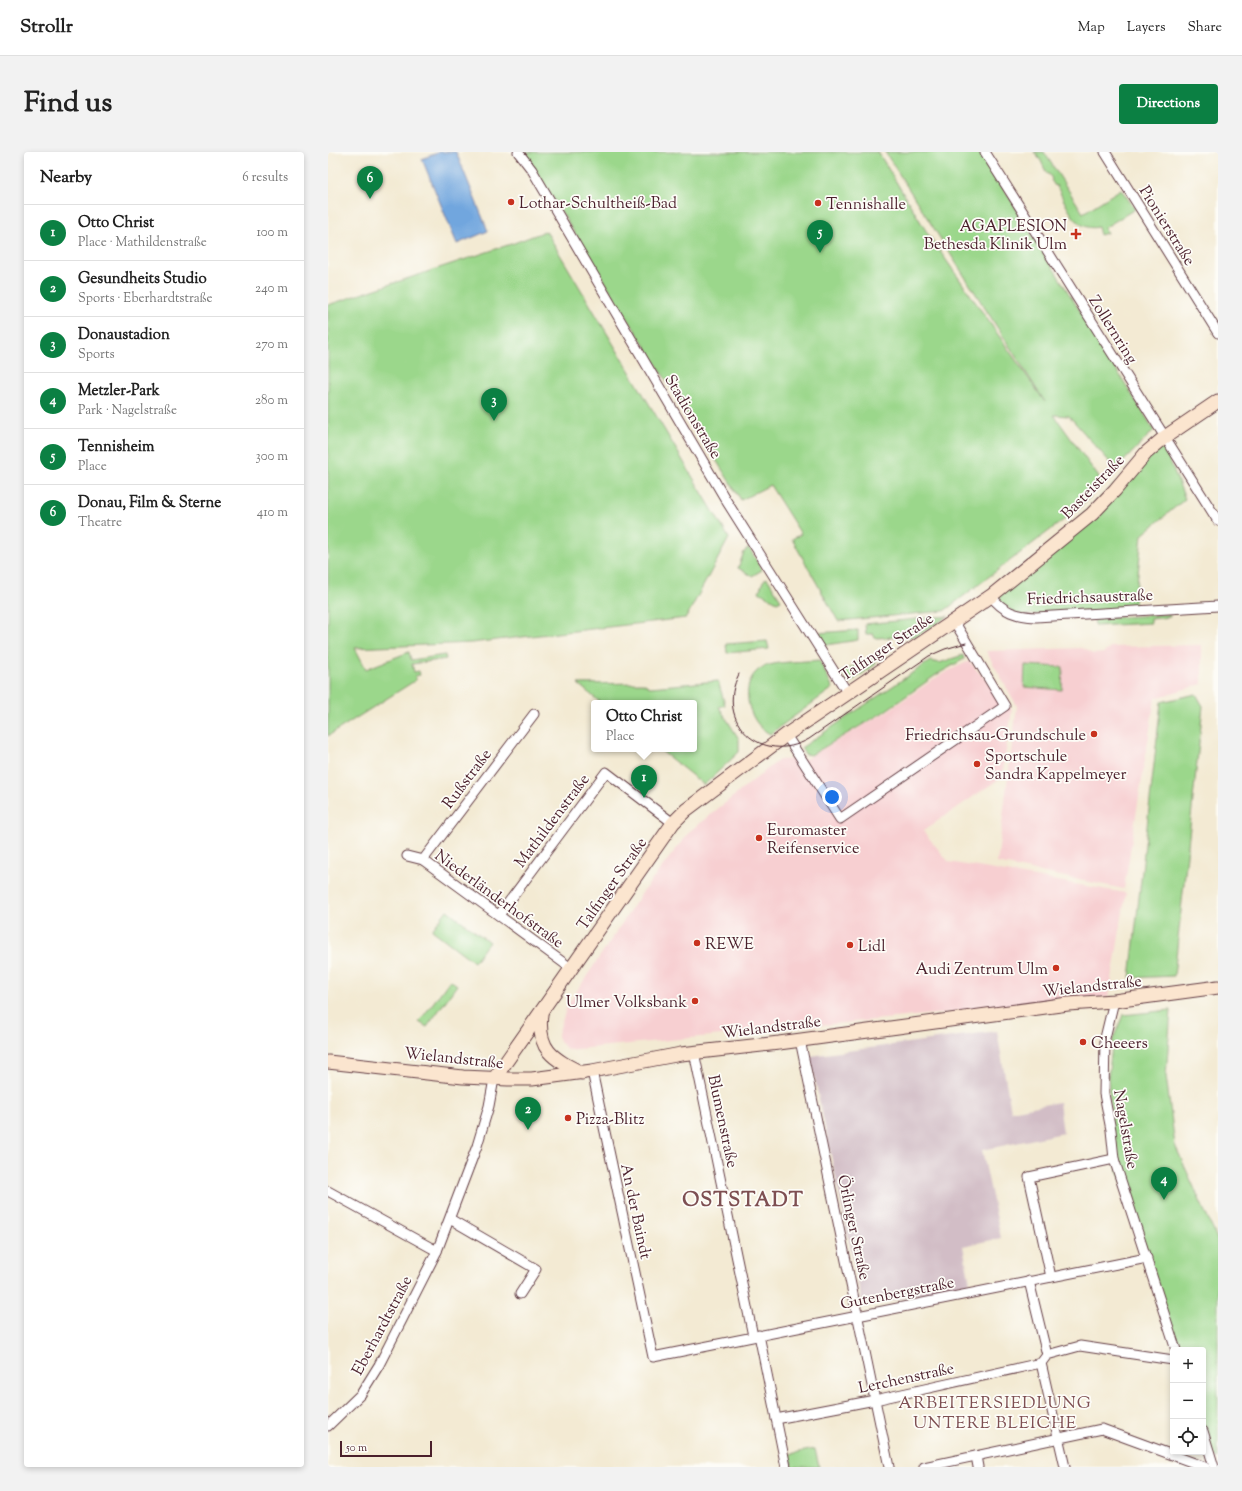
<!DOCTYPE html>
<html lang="en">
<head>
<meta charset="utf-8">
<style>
  :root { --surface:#fff; --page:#f2f2f2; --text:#222; --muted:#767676; --line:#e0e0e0; --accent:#0b8043 }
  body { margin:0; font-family:"Sorts Mill Goudy",serif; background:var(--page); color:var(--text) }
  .controls { position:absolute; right:12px; bottom:12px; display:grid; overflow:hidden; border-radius:4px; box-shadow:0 2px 6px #0003 }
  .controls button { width:36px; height:36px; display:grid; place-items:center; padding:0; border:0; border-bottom:1px solid var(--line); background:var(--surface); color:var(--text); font:20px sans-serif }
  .scale { position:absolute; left:12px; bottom:10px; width:92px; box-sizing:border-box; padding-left:4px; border:2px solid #4a1f2b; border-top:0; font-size:11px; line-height:14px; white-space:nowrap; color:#4a1f2b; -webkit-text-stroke:3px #fdfcf7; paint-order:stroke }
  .you { position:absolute; left:504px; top:645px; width:14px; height:14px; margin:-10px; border:3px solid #fff; border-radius:50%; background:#1a73e8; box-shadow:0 0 0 6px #1a73e833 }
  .badge { display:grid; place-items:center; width:26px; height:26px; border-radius:50%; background:var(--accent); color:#fff; font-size:13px; font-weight:700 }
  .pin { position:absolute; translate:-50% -33px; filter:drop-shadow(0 1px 2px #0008) }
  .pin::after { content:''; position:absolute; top:21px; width:14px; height:12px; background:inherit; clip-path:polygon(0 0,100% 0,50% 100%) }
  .popup { position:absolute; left:263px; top:548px; width:106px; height:52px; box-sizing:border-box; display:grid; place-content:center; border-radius:4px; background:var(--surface); filter:drop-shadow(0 1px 3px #0005); font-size:13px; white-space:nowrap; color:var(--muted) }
  .popup b { font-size:15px; color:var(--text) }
  .popup::after { content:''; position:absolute; left:50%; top:100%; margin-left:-8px; border:8px solid transparent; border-top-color:var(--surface) }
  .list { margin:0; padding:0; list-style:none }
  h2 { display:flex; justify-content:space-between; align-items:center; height:52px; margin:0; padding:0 16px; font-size:17px }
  h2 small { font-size:13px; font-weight:400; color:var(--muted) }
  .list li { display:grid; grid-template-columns:26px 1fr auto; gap:12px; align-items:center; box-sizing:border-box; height:56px; padding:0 16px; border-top:1px solid var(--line) }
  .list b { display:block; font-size:15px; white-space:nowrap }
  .list p { margin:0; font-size:13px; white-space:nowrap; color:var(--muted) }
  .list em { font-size:13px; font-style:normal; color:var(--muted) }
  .icon { flex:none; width:22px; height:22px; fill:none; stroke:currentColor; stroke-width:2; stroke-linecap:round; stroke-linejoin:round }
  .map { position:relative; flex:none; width:890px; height:1315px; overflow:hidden; border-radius:4px }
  header { display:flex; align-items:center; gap:24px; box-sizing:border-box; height:56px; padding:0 20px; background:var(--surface); border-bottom:1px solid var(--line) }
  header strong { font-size:19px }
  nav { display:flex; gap:22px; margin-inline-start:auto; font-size:14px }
  .intro { display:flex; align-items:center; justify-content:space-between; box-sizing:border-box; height:96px; padding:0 24px }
  h1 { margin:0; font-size:28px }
  .button { padding:10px 18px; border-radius:4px; background:var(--accent); color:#fff; font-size:14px; font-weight:700 }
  main { display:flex; gap:24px; padding:0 24px }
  aside { flex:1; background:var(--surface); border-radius:4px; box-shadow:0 2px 6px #0003 }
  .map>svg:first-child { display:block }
  .built { fill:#f7cfd1 }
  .industrial { fill:#d2bdc6 }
  .green { fill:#9bd78b; stroke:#727b5b }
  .water { fill:#71a6de; stroke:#5e6284 }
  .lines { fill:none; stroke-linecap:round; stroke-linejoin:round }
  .street-casing { stroke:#633d44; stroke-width:11 }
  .secondary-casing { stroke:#633d44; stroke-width:15 }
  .street { stroke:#fff; stroke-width:9 }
  .secondary { stroke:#fbe5cf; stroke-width:13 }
  .tram { stroke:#4a1f2b; stroke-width:1 }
  .poi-dot { fill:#c8321e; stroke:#fdfcf7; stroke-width:1.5 }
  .labels { text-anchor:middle; stroke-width:3.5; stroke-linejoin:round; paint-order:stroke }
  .poi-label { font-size:16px; fill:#4a1f2b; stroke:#fdfcf7; text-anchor:start }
  .street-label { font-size:16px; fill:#4a1f2b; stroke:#fdfcf7 }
  .neighbourhood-label { font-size:17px; letter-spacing:1px; fill:#7e4f52; stroke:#fdfcf7 }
  .district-label { font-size:20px; font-weight:bold; letter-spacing:1px; fill:#7e4f52; stroke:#fdfcf7 }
</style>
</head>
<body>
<header>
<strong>Strollr</strong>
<nav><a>Map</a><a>Layers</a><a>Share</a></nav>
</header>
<div class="intro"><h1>Find us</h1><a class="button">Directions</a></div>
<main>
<aside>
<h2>Nearby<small>6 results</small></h2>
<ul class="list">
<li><span class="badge">1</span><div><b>Otto Christ</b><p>Place · Mathildenstraße</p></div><em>100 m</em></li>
<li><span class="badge">2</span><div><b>Gesundheits Studio</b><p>Sports · Eberhardtstraße</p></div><em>240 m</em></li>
<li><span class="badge">3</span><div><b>Donaustadion</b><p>Sports</p></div><em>270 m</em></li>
<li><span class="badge">4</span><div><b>Metzler-Park</b><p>Park · Nagelstraße</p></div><em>280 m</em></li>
<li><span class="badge">5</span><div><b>Tennisheim</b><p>Place</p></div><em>300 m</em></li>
<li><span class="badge">6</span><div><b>Donau, Film &amp; Sterne</b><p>Theatre</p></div><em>410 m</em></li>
</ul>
</aside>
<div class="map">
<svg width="890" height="1315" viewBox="0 0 890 1315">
  <rect width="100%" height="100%" fill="#fdfcf7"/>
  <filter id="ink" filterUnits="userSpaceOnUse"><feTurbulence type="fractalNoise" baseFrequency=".025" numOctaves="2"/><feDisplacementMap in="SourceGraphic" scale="8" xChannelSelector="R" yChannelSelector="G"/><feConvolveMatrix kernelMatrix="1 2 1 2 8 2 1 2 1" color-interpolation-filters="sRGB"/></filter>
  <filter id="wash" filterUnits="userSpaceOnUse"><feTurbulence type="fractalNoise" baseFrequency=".012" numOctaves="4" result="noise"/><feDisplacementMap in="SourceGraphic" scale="16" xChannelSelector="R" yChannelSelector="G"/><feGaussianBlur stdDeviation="0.9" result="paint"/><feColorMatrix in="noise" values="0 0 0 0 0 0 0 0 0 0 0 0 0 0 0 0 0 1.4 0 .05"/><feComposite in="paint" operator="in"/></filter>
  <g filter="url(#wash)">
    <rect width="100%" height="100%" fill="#f3ead3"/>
    <g class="built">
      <polygon points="874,493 874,532 827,546 796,737 669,711 689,554 658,499 754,496 765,502 776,501 782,495"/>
      <polygon points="641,509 684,558 674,625 595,679 621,710 798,741 781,845 239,898 229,885 239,854 314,741 362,679 451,608 478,607 555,562 612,523"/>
    </g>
    <polygon class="industrial" points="669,879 683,959 731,950 735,981 654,998 673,1086 635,1094 642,1131 535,1155 482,904"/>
    <g class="green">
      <polygon points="196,0 550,0 600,82 717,250 557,0 653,0 826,278 788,317 741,264 726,263 775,331 750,357 616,459 510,469 464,387 473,382 442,333 413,348"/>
      <path d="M706,0H716L755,61L793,37L807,57L776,76L779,81L772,83L770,75C746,81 737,48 728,33L727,34L723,28L724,27L721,22H719L713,9Z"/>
      <polygon points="218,79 401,386 358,466 143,491 27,496 38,517 81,500 83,508 117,503 118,507 84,512 86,520 91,519 92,523 87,524 88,528 0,584 0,153 186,91"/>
      <polygon points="837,285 837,296 857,347 814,383 807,451 813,459 690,463 663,444 696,418"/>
      <polygon points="421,396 434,418 424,424 410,416 416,400"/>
      <polygon points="439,426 453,448 449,450 431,440 435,429"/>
      <polygon points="841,462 842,465 823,467 823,471 767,474 766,467"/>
      <polygon points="620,464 589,484 547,486 545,482 538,482 537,472"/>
      <polygon points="530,478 530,488 498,493 489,481"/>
      <polygon points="439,489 441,497 399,501 398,492"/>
      <polygon points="635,503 636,507 608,523 554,561 483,603 477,602 473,596 602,509 611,511"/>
      <polygon points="544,507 548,512 521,531 514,520 535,509"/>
      <path d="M491,508L505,536L442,582C419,571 409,528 435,515C449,509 475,510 491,508Z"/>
      <polygon points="697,513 735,515 734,538 696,535"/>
      <polygon points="390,529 397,553 391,555 411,587 411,600 376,633 331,597 366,597 366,551 273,551 250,532 315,531 322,535"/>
      <polygon points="868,542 875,554 846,824 802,826 833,550"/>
      <polygon points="119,758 161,790 146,810 104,778"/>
      <polygon points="122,828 129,833 99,875 91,870"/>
      <polygon points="843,858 838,924 847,993 890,1089 890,1306 883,1303 875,1279 875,1198 848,1198 786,1007 780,926 785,887 795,863"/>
      <polygon points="487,1297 491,1315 464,1315 462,1302"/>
    </g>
    <polygon class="water" points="111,0 128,0 160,79 129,92 94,7"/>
  </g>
  <g filter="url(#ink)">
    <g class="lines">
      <defs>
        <g id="street">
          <polyline points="190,0 204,18 399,350 519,540"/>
          <polyline points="657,0 890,369"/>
          <polyline points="777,0 890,181"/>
          <path d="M663,444C675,460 688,464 708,465L890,454"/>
          <polyline points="458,583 512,667 677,554 626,469"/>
          <polyline points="79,704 95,708 244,817"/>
          <polyline points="95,708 206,562"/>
          <polyline points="171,763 278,620 345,671"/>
          <polyline points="786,849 777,886 776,942 783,978 786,1007 848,1198"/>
          <polyline points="472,888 561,1315"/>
          <polyline points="366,900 425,1184"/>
          <polyline points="264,919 325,1205 819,1106"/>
          <polyline points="0,1039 109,1099"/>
          <polyline points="122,1067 208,1117 192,1142"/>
          <polyline points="723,1125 701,1025 786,1007"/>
          <polyline points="701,1129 719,1203 713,1211 737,1315"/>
          <polyline points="431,1183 458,1315"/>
          <polyline points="719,1203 752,1194 845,1208"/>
          <polyline points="448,1267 547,1248 713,1211"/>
          <polyline points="0,1274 33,1242 51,1213 109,1099 149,994 161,954 166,927"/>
          <polyline points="875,1279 886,1315"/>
          <polyline points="648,1304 650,1315"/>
          <polyline points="596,1315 774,1277 877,1315"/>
        </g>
        <g id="secondary">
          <path d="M213,862C209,898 224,906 254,921"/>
          <polyline points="0,910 135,925 180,927 204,927 264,919 353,902 451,891 740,852 786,849 890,835"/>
          <polyline points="166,927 345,671 358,658 458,583 663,444 764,362 787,338 818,301 837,285 890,249"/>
        </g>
      </defs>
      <use href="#street" class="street-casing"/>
      <use href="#secondary" class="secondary-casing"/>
      <use href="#street" class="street"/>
      <use href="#secondary" class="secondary"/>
      <path class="tram" d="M411,522C386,570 434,614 481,587L601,504L617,497L638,491"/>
    </g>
  </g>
  <g class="poi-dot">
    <circle cx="183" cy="50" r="4"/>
    <circle cx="490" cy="51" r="4"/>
    <path d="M746 76h4v4h4v4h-4v4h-4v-4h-4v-4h4z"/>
    <circle cx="766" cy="582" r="4"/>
    <circle cx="649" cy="612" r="4"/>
    <circle cx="431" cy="686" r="4"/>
    <circle cx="369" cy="791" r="4"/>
    <circle cx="522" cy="793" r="4"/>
    <circle cx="728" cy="816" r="4"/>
    <circle cx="367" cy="849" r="4"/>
    <circle cx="755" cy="890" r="4"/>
    <circle cx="240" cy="966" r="4"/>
  </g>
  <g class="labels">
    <g class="poi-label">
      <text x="191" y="56">Lothar-Schultheiß-Bad</text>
      <text x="498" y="57">Tennishalle</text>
      <text x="739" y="79" text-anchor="end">AGAPLESION<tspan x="739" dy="18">Bethesda Klinik Ulm</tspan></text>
      <text x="758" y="588" text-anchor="end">Friedrichsau-Grundschule</text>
      <text x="657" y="609">Sportschule<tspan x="657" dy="18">Sandra Kappelmeyer</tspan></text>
      <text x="439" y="683">Euromaster<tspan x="439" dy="18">Reifenservice</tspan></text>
      <text x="377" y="797">REWE</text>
      <text x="530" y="799">Lidl</text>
      <text x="720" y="822" text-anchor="end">Audi Zentrum Ulm</text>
      <text x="359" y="855" text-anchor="end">Ulmer Volksbank</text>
      <text x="763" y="896">Cheeers</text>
      <text x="248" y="972">Pizza-Blitz</text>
    </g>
    <g class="street-label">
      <text transform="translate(840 73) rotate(58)" y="6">Pionierstraße</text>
      <text transform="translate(786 177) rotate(58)" y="6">Zollernring</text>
      <text transform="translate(366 264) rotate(59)" y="6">Stadionstraße</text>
      <text transform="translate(764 334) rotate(-46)" y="6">Basteistraße</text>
      <text transform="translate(762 444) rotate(-2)" y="6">Friedrichsaustraße</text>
      <text transform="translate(558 494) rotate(-34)" y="6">Talfinger Straße</text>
      <text transform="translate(138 626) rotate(-53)" y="6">Rußstraße</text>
      <text transform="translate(223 668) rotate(-53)" y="6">Mathildenstraße</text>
      <text transform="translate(283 731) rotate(-55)" y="6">Talfinger Straße</text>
      <text transform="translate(172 746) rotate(36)" y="6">Niederländerhofstraße</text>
      <text transform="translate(764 833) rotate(-6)" y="6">Wielandstraße</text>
      <text transform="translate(443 874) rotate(-7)" y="6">Wielandstraße</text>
      <text transform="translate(126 905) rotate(6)" y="6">Wielandstraße</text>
      <text transform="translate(396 969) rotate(78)" y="6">Blumenstraße</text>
      <text transform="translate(799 977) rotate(80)" y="6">Nagelstraße</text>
      <text transform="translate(309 1059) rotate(78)" y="6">An der Baindt</text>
      <text transform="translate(527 1075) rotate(78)" y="6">Örlinger Straße</text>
      <text transform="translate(569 1140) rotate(-11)" y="6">Gutenbergstraße</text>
      <text transform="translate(53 1173) rotate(-62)" y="6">Eberhardtstraße</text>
      <text transform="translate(578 1225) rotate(-12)" y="6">Lerchenstraße</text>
    </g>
    <g class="neighbourhood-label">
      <text x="667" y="1256">ARBEITERSIEDLUNG<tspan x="667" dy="20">UNTERE BLEICHE</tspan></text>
    </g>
    <g class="district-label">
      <text x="415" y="1054">OSTSTADT</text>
    </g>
  </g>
</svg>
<div class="controls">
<button>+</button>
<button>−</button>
<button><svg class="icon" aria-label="locate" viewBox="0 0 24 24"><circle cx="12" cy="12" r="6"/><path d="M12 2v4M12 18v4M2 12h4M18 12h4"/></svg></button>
</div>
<div class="scale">50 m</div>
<div class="you"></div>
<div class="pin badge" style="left:316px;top:646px">1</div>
<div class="popup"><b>Otto Christ</b>Place</div>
<div class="pin badge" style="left:200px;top:978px">2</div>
<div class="pin badge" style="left:166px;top:269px">3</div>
<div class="pin badge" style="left:836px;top:1048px">4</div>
<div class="pin badge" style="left:492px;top:101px">5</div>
<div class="pin badge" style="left:42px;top:47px">6</div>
</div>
</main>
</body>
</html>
